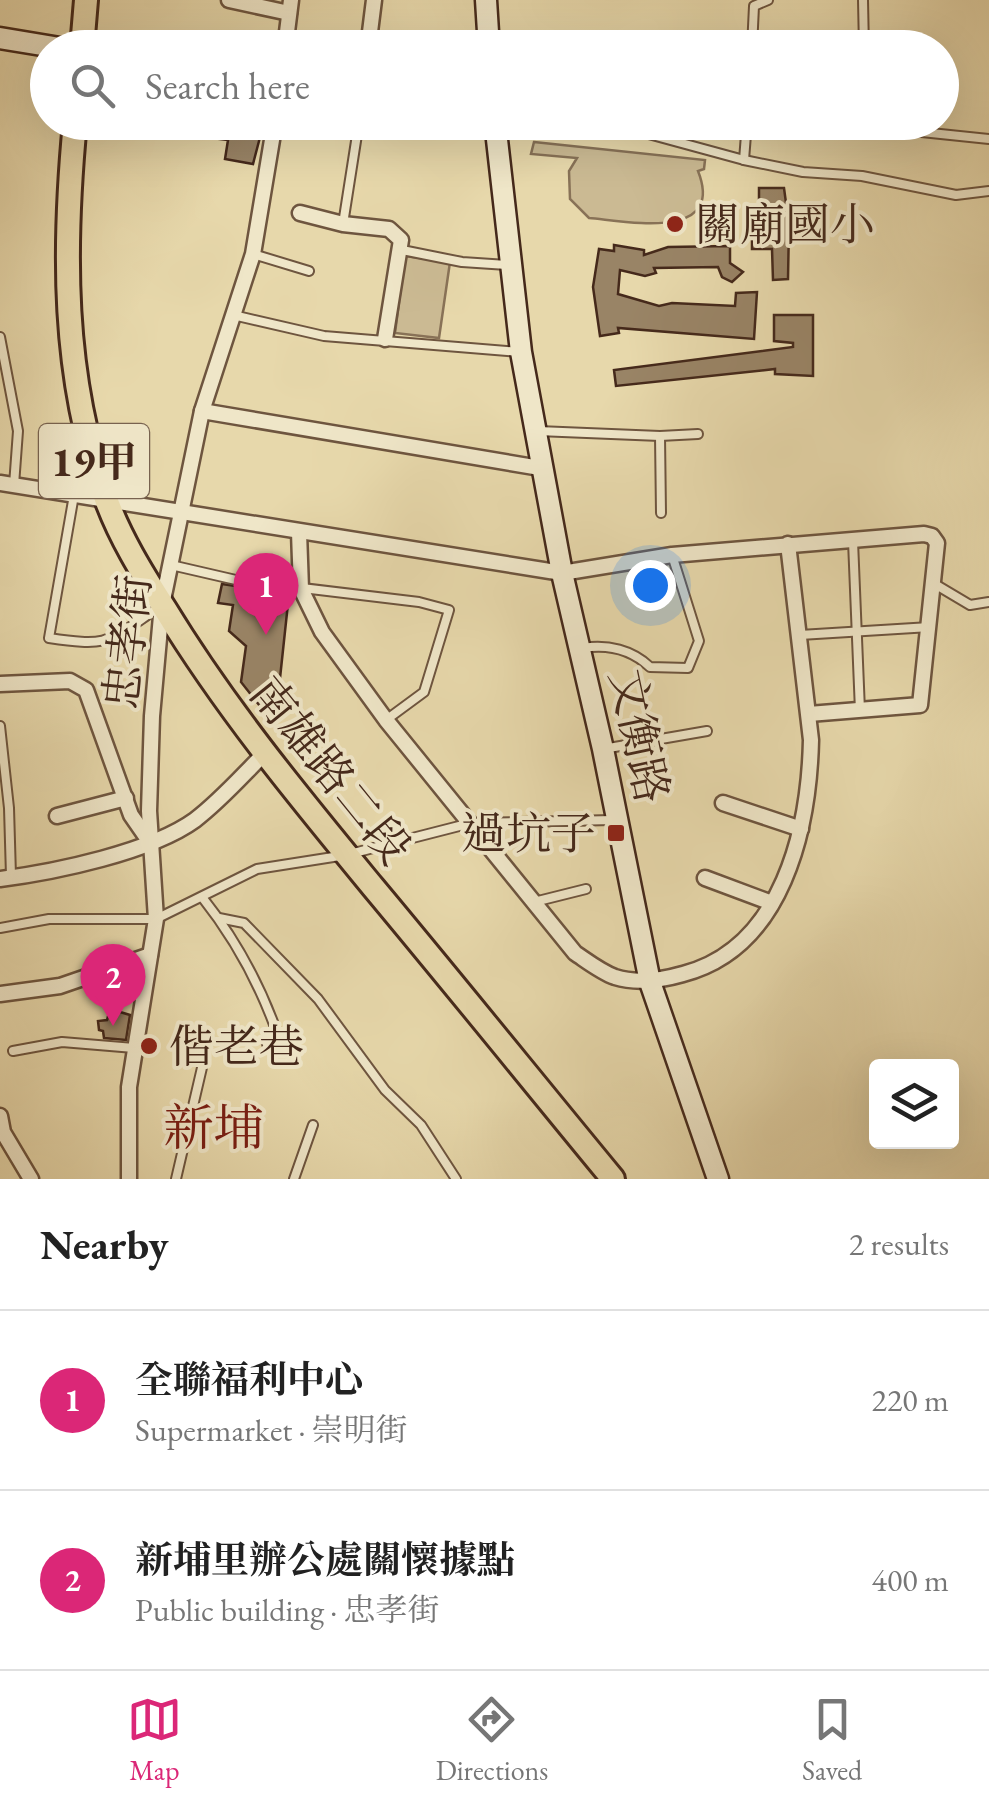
<!DOCTYPE html>
<html lang="en">
<head>
<meta charset="utf-8">
<style>
  :root { --surface:#fff; --page:#f6f6f6; --text:#222; --muted:#767676; --line:#e0e0e0; --accent:#db2777 }
  body { margin:0; font-family:"EB Garamond","Noto Serif TC",serif; background:var(--page); color:var(--text) }
  .controls { position:absolute; right:30px; bottom:30px; display:grid; overflow:hidden; border-radius:10px; box-shadow:0 10px 40px #0002 }
  .controls button { width:90px; height:90px; display:grid; place-items:center; padding:0; border:0; border-bottom:2px solid var(--line); background:var(--surface); color:var(--text); font:50px sans-serif }
  .you { position:absolute; left:650px; top:585px; width:35px; height:35px; margin:-25px; border:8px solid #fff; border-radius:50%; background:#1a73e8; box-shadow:0 0 0 15px #1a73e833 }
  .badge { display:grid; place-items:center; width:65px; height:65px; border-radius:50%; background:var(--accent); color:#fff; font-size:32px; font-weight:700 }
  .pin { position:absolute; translate:-50% -82px; filter:drop-shadow(0 2px 5px #0008) }
  .pin::after { content:''; position:absolute; top:52px; width:35px; height:30px; background:inherit; clip-path:polygon(0 0,100% 0,50% 100%) }
  .list { margin:0; padding:0; list-style:none }
  h2 { display:flex; justify-content:space-between; align-items:center; height:130px; margin:0; padding:0 40px; font-size:42px }
  h2 small { font-size:32px; font-weight:400; color:var(--muted) }
  .list li { display:grid; grid-template-columns:65px 1fr auto; gap:30px; align-items:center; box-sizing:border-box; height:180px; padding:0 40px; border-top:2px solid var(--line) }
  .list b { display:block; font-size:38px; white-space:nowrap }
  .list p { margin:0; font-size:32px; white-space:nowrap; color:var(--muted) }
  .list em { font-size:32px; font-style:normal; color:var(--muted) }
  .icon { flex:none; width:55px; height:55px; fill:none; stroke:currentColor; stroke-width:2; stroke-linecap:round; stroke-linejoin:round }
  .map { position:relative; flex:none; width:989px; height:1179px; overflow:hidden }
  .search { position:absolute; background:var(--surface); box-shadow:0 10px 40px #0002; left:30px; right:30px; top:30px; height:110px; display:flex; align-items:center; gap:25px; box-sizing:border-box; padding:0 35px; border-radius:55px; color:var(--muted); font-size:38px }
  .sheet { height:490px; background:var(--surface) }
  nav { display:flex; justify-content:space-around; align-items:center; box-sizing:border-box; height:140px; border-top:2px solid var(--line); background:var(--surface); font-size:28px; color:var(--muted) }
  nav a { display:grid; justify-items:center; gap:5px }
  nav .on { color:var(--accent) }
  .map>svg:first-child { display:block }
  .green { fill:#cbba93; stroke:#887257; stroke-width:2.5 }
  .building { fill:#998466; stroke:#45291b; stroke-width:2.5 }
  .lines { fill:none; stroke-linecap:round; stroke-linejoin:round }
  .lane-casing { stroke:#6e553f; stroke-width:12 }
  .street-casing { stroke:#6e553f; stroke-width:19 }
  .secondary-casing { stroke:#45291b; stroke-width:25 }
  .primary-casing { stroke:#45291b; stroke-width:28 }
  .lane { stroke:#efe6c8; stroke-width:8 }
  .street { stroke:#efe6c8; stroke-width:14 }
  .secondary { stroke:#efe6c8; stroke-width:20 }
  .primary { stroke:#e7d8ab; stroke-width:22 }
  .poi-dot { fill:#8f2418; stroke:#efe6c8; stroke-width:4 }
  .labels { text-anchor:middle; stroke-width:8; stroke-linejoin:round; paint-order:stroke }
  .shield { fill:#efe6c8; stroke:#78624f; stroke-width:2.5 }
  .shield-label { font-size:42px; font-weight:bold; fill:#45291b }
  .poi-label { font-size:45px; fill:#45291b; stroke:#efe6c8; text-anchor:start }
  .street-label { font-size:45px; fill:#45291b; stroke:#efe6c8 }
  .quarter-label { font-size:50px; fill:#7a1f14; stroke:#efe6c8 }
</style>
</head>
<body>
<div class="map">
<svg width="989" height="1179" viewBox="0 0 989 1179">
  <rect width="100%" height="100%" fill="#e7d8ab"/>
  <filter id="stains"><feTurbulence type="fractalNoise" baseFrequency=".002" numOctaves="4"/><feColorMatrix values="0 0 0 0 .2 0 0 0 0 .09 0 0 0 0 .02 0 0 0 .5 -.17"/></filter>
  <radialGradient id="worn" r=".72"><stop offset=".6" stop-color="#630" stop-opacity="0"/><stop offset="1" stop-color="#630" stop-opacity=".3"/></radialGradient>
  <g class="green">
    <path d="M534,142L705,160L704,169L698,171C726,242 626,221 589,218L570,199L569,171L577,158L531,154Z"/>
    <polygon points="405,256 450,262 439,338 395,333"/>
  </g>
  <g class="building">
    <polygon points="214,122 264,122 253,164 225,159 228,140 211,138"/>
    <polygon points="759,188 784,188 789,225 788,279 773,280 772,249 752,249 752,222 759,215"/>
    <polygon points="614,245 644,250 644,255 668,247 730,246 730,263 743,272 732,282 722,277 718,267 654,268 656,273 645,276 620,270 618,294 659,306 672,303 735,306 736,293 757,292 754,339 618,328 619,333 600,336 593,287 599,249 614,251"/>
    <polygon points="774,315 813,315 813,376 775,374 775,369 616,386 614,370 793,347 793,343 774,341"/>
    <polygon points="222,584 289,594 275,725 241,682 246,646 229,631 233,605 218,603"/>
    <polygon points="110,1009 130,1015 126,1040 104,1038 103,1031 99,1030 98,1021 107,1020"/>
  </g>
  <g class="lines">
    <defs>
      <g id="lane">
        <polyline points="863,0 864,48"/>
        <polyline points="752,48 754,6 768,0"/>
        <polyline points="510,122 523,125 619,126 744,160 803,172 862,176 956,195 989,191"/>
        <polyline points="825,122 989,139"/>
        <polyline points="744,160 747,122"/>
        <polyline points="343,224 359,122"/>
        <polyline points="402,250 462,262 507,265"/>
        <polyline points="253,254 309,271"/>
        <polyline points="233,315 324,336 520,352"/>
        <polyline points="0,337 18,431 14,485"/>
        <polyline points="538,431 660,436 698,434"/>
        <polyline points="660,436 661,513"/>
        <path d="M74,495L49,638C111,647 107,642 158,608"/>
        <polyline points="853,541 860,711"/>
        <polyline points="171,565 236,580 419,602 449,610 424,692 386,720"/>
        <polyline points="933,583 970,605 989,602"/>
        <polyline points="800,635 930,627"/>
        <path d="M583,648C608,644 632,650 650,667L688,668L699,641L672,555"/>
        <polyline points="0,726 9,808 11,876"/>
        <polyline points="603,749 707,731"/>
        <path d="M202,897C233,936 259,983 276,1030L267,1044"/>
        <polyline points="534,902 586,889"/>
        <polyline points="219,918 244,923 318,999 385,1090 421,1125 456,1179"/>
        <polyline points="0,928 49,919 156,919 257,869 346,855 471,823 613,820"/>
        <polyline points="13,1051 62,1042 134,1048"/>
        <polyline points="176,1179 204,1059"/>
        <polyline points="294,1179 313,1125"/>
      </g>
      <g id="street">
        <polyline points="229,0 289,13"/>
        <polyline points="285,48 291,0"/>
        <polyline points="368,48 374,0"/>
        <polyline points="300,213 343,224 389,229 401,240 385,339"/>
        <polyline points="202,411 540,468"/>
        <polyline points="0,483 562,573 672,555 924,534 932,536 937,543 920,705 809,714"/>
        <path d="M299,532L301,589L322,632L386,720L575,953C587,961 601,972 615,977C637,984 662,980 683,974C783,948 809,829 811,740L788,544"/>
        <polyline points="0,684 70,681 86,690 131,815 149,841"/>
        <polyline points="723,803 801,829"/>
        <polyline points="57,816 126,798"/>
        <polyline points="705,878 772,903"/>
        <path d="M0,879C55,872 151,852 195,820C220,801 241,777 263,755"/>
        <polyline points="0,994 60,986 150,955"/>
        <polyline points="0,1116 3,1132 31,1179"/>
        <polyline points="129,1179 129,1087 156,919 149,811 152,716 162,605 202,411 253,254 275,122"/>
      </g>
      <g id="secondary">
        <polyline points="486,0 489,48"/>
        <polyline points="0,38 60,48"/>
        <polyline points="495,122 521,352 562,573 603,749 650,982 718,1179"/>
      </g>
      <g id="primary">
        <polyline points="82,48 86,0"/>
        <path d="M75,122C63,248 62,376 105,496C119,536 142,573 165,609C226,709 299,797 373,887C454,984 533,1082 613,1179"/>
      </g>
    </defs>
    <use href="#lane" class="lane-casing"/>
    <use href="#street" class="street-casing"/>
    <use href="#secondary" class="secondary-casing"/>
    <use href="#primary" class="primary-casing"/>
    <use href="#lane" class="lane"/>
    <use href="#street" class="street"/>
    <use href="#secondary" class="secondary"/>
    <use href="#primary" class="primary"/>
  </g>
  <g class="poi-dot">
    <circle cx="675" cy="224" r="10"/>
    <rect x="606" y="823" width="20" height="20" rx="5"/>
    <circle cx="149" cy="1046" r="10"/>
  </g>
  <g class="labels">
    <rect class="shield" x="39" y="424" width="110" height="74" rx="8"/>
    <g class="shield-label">
      <text x="94" y="476">19甲</text>
    </g>
    <g class="poi-label">
      <text x="695" y="240">關廟國小</text>
      <text x="596" y="849" text-anchor="end">過坑子</text>
      <text x="169" y="1062">偕老巷</text>
    </g>
    <g class="street-label">
      <text transform="translate(127 642) rotate(-84)" y="16">忠孝街</text>
      <text transform="translate(640 736) rotate(78)" y="16">文衡路</text>
      <text transform="translate(331 770) rotate(51)" y="16">南雄路二段</text>
    </g>
    <g class="quarter-label">
      <text x="214" y="1145">新埔</text>
    </g>
  </g>
  <rect width="100%" height="100%" filter="url(#stains)"/>
  <rect width="100%" height="100%" fill="url(#worn)"/>
</svg>
<div class="controls">
<button><svg class="icon" aria-label="layers" viewBox="0 0 24 24"><path d="M12 4l9 5-9 5-9-5zM3 14l9 5 9-5"/></svg></button>
</div>
<div class="you"></div>
<div class="pin badge" style="left:266px;top:635px">1</div>
<div class="pin badge" style="left:113px;top:1026px">2</div>
<div class="search"><svg class="icon" aria-label="search" viewBox="0 0 24 24"><circle cx="10" cy="10" r="6"/><path d="M15 15l6 6"/></svg>Search here</div>
</div>
<section class="sheet">
<h2>Nearby<small>2 results</small></h2>
<ul class="list">
<li><span class="badge">1</span><div><b>全聯福利中心</b><p>Supermarket · 崇明街</p></div><em>220 m</em></li>
<li><span class="badge">2</span><div><b>新埔里辦公處關懷據點</b><p>Public building · 忠孝街</p></div><em>400 m</em></li>
</ul>
</section>
<nav>
<a class="on"><svg class="icon" aria-label="map" viewBox="0 0 24 24"><path d="M3 6l6-2 6 2 6-2v14l-6 2-6-2-6 2zM9 4v14M15 6v14"/></svg>Map</a>
<a><svg class="icon" aria-label="directions" viewBox="0 0 24 24"><path d="M12 3l9 9-9 9-9-9zM9 14v-3h6M13 9l2 2-2 2"/></svg>Directions</a>
<a><svg class="icon" aria-label="saved" viewBox="0 0 24 24"><path d="M7 4h10v16l-5-4-5 4z"/></svg>Saved</a>
</nav>
</body>
</html>
